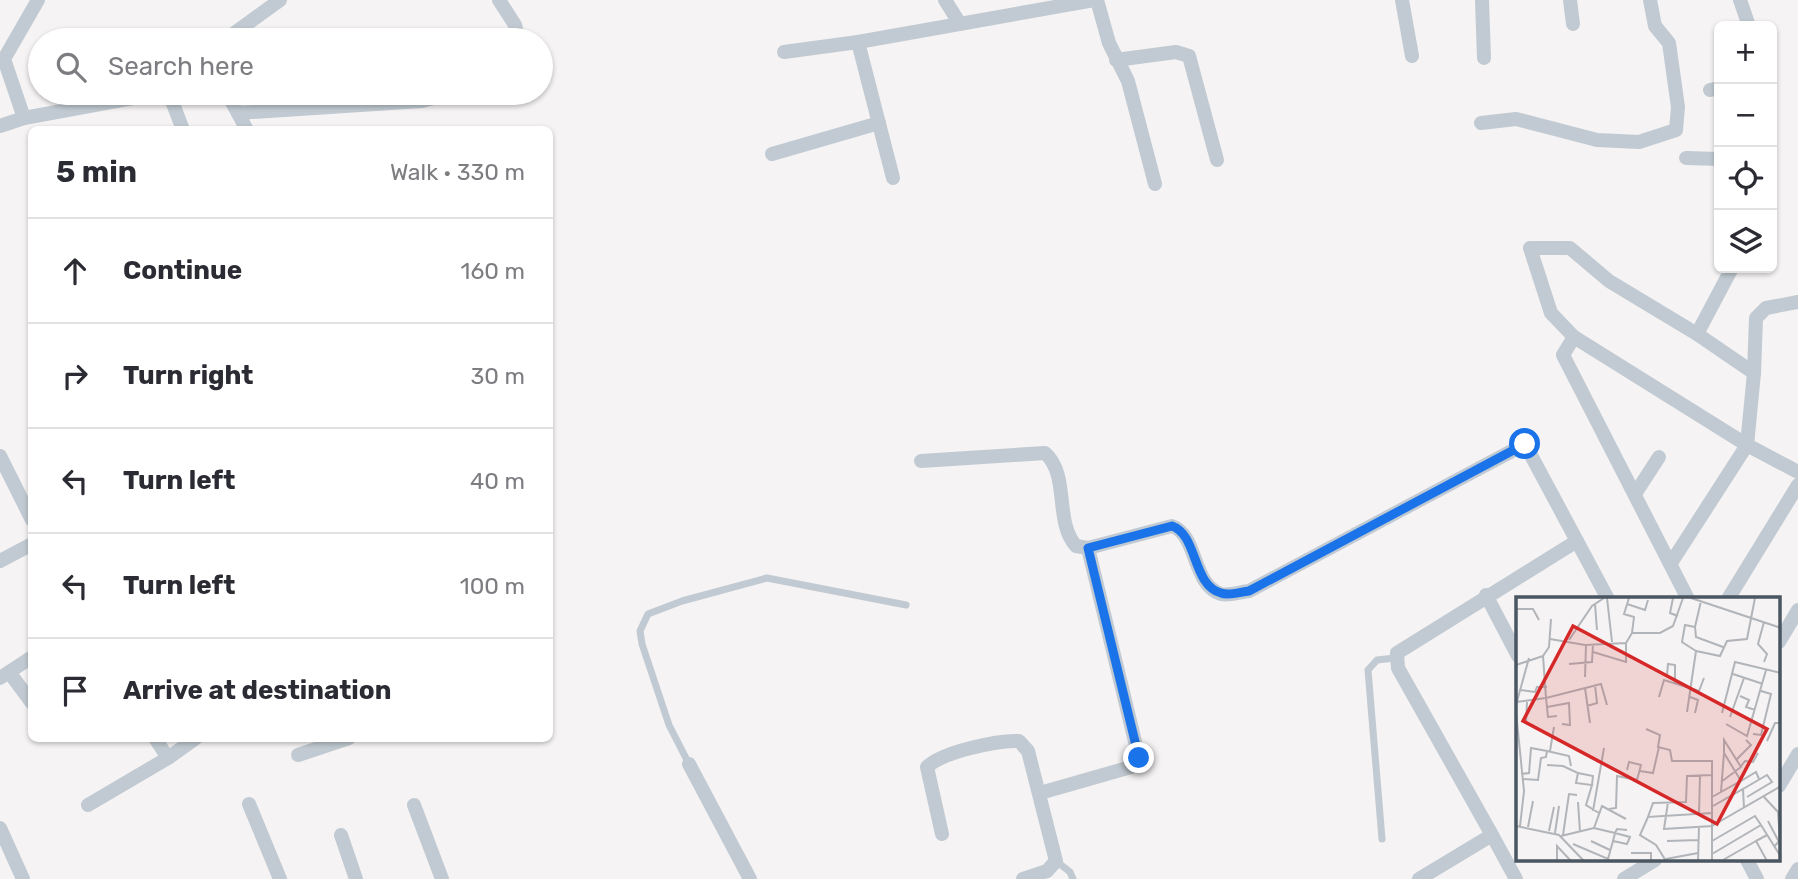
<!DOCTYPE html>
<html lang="en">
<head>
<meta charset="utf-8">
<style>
  :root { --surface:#fff; --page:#f7f7f7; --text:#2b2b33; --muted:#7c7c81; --line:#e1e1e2 }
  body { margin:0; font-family:Rubik,sans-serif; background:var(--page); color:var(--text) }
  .controls { position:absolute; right:21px; top:21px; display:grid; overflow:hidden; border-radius:10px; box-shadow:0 2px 5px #0004 }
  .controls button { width:63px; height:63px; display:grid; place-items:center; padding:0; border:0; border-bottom:2px solid var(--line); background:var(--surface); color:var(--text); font:35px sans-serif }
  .stop { position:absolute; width:21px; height:21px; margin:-16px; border:5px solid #1a73e8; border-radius:50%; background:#fff }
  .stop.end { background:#1a73e8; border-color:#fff; box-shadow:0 2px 7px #0008 }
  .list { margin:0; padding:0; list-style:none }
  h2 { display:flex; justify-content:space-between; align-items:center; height:91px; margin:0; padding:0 28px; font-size:30px }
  h2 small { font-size:23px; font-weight:400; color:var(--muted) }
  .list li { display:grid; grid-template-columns:46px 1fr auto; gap:21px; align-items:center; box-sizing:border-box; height:105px; padding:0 28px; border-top:2px solid var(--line) }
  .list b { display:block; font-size:26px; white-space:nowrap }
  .list em { font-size:23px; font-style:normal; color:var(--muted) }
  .icon { flex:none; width:38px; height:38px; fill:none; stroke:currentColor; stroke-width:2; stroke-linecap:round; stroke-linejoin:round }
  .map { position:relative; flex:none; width:1798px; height:879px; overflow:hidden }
  .search { position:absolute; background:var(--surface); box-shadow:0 2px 5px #0004; left:28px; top:28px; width:525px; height:77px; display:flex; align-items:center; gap:18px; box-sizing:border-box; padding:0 24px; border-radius:38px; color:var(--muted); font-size:26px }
  .panel { position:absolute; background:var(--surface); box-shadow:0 2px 5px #0004; left:28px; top:126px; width:525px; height:616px; border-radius:10px }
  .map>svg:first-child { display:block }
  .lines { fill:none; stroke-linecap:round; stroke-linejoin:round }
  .service { stroke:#c1cad2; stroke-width:7 }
  .minor { stroke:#c1cad2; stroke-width:14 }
  .route { stroke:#1a73e8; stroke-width:9 }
  .inset-road { fill:none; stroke:#b1b4b9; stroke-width:2 }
  .view { fill:#d62828; fill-opacity:0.15; stroke:#d62828; stroke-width:3.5 }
  .inset-edge { fill:none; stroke:#4a5661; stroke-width:3.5 }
</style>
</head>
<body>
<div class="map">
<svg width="1798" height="879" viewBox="0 0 1798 879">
  <rect width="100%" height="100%" fill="#f5f3f3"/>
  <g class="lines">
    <g class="service">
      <polyline points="689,764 669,725 642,644 640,631 648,614 682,601 767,578 906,605"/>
      <polyline points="1382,839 1368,670 1377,660 1395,658"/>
      <polyline points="1056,861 1070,872 1073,879"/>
    </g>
    <g class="minor">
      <polyline points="499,0 515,25 519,40"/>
      <polyline points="945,0 960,24"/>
      <polyline points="1097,0 1109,43 1128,81 1155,184"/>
      <polyline points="1402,0 1412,56"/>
      <polyline points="1482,0 1484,58"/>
      <polyline points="1570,0 1573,24"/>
      <polyline points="1740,0 1749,26"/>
      <polyline points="225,40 280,0"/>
      <polyline points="784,52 858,42"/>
      <polyline points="1116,60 1176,52 1189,56 1217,160"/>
      <polyline points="1710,90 1719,88"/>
      <polyline points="169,93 183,130"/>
      <polyline points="227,93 247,130"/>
      <polyline points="238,113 422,101 452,93"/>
      <polyline points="24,118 4,59 38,0"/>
      <polyline points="1481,123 1516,119 1597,140 1639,142 1676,130 1678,107 1669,43 1655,26 1650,0"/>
      <polyline points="0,126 24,118 160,93"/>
      <polyline points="772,154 879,123"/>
      <polyline points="1686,158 1719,159"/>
      <polyline points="893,178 858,42 1094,0"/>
      <polyline points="1697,334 1732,268"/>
      <polyline points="1574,337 1551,313 1530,248 1570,248 1609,281 1697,334 1754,373 1747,445 1671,563"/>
      <polyline points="1754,373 1756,318 1766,308 1798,302"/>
      <polyline points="0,456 32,520"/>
      <path d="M921,461L1045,453C1070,475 1054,522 1076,546L1088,548L1172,526C1198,535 1192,585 1221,594C1229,596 1240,592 1249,591L1525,444L1608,599"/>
      <polyline points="1635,494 1659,457"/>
      <polyline points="0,561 32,544"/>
      <polyline points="1486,595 1518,656"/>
      <polyline points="1688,599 1563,355 1574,337 1747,445 1798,472"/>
      <polyline points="1728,599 1798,485"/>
      <polyline points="1779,642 1798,610"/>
      <polyline points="9,672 32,703"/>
      <polyline points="0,678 32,657"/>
      <polyline points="155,738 168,758 196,738"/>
      <polyline points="298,755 349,738"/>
      <polyline points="689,764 750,879"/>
      <polyline points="1779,786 1798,754"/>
      <polyline points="1040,793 1131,767 1139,758 1088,548"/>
      <polyline points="249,804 280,879"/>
      <polyline points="88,805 168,758"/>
      <polyline points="414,805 442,879"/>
      <polyline points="0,828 23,879"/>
      <path d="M942,834L927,767C942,752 998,740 1019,741L1028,751L1056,861L1047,871L1023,879"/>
      <polyline points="341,835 356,879"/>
      <polyline points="1492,835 1516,879"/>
      <polyline points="1747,860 1757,879"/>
      <polyline points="1419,879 1492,835 1398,668 1397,653 1577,541"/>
      <polyline points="1624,879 1655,860"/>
      <polyline points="1792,879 1798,869"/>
    </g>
  </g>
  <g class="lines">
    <path class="route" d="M1139,758L1088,548L1172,526C1198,535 1192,585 1221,593C1229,596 1240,592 1249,591L1525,444"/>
  </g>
  <g transform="translate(1516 597)">
    <rect width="264" height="264" fill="#f5f3f3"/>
    <path class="inset-road" d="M91,1L96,45M113,1L108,17L118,20L116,36M157,1L154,16L162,19M175,1L265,31M79,7L81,33M111,7L129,13L132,3M0,12H17L23,23M35,22L33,50L27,59L30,101L85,87L91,108M179,30L185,4M34,42L69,48L110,46L116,36H144L157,29L167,1M53,43L76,9L88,1M180,54L166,45L169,28L179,30L180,40L207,50M77,55L110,65V46M248,65L251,57L242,47L248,25M53,67L76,65L77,47M0,68L27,59M217,77L247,87M151,78L152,67L159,68V87M69,80L70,48M69,91L74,126M5,93L19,95L21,90H31M224,99L233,103L230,110L239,113M143,100L148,83L183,94L188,81M174,100L182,103L179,116M0,105L30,101L32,120L41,119M0,108L13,61M71,109L81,106L79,88M31,110L53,106L54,128L46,127M0,115L8,194L4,229M171,115L180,54L204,59L211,44L231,42L239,1M206,116L219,65L265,76M214,120L228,81M10,126L11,105M210,127L231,139L250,73M130,132L144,138L142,150L154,153L156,164H196V229L148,232L152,205M237,137L245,138L255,97L245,94M251,144L259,126H265M34,154L38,130M221,162L235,148L230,143M31,168L47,169L62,176L60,186L76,188L70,208L83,216M225,169L229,164L237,165L242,156M124,174L137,176L143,150M62,176L77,179L76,188M5,177L13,176L15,151L31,154M196,178L171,179L170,205L137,206L132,220L196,216M7,182L22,183L25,161L30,160L31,154L53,159L55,169M225,184L240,175L243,182M205,185L225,170L208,143V156M227,192L251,178L256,185L231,200M196,200L205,195L225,184L208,156L205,195M248,200L262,215L264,243L258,250M62,205L64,235M197,209L227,192L228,211M93,212L100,211L101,179L121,183L125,168L113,165L111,173M77,214L88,151M183,217L184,178M132,220L124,238L140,248L150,264M110,222L86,209L78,231L99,236L114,240L111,247L97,244L99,236L101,232L111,233M252,224L263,245M0,229L43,238L68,264M12,230L17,204M33,234L38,210M39,236L43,209M47,238L53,197L61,198M251,238L240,244L251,264M45,239L78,231M75,244L94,253M151,244L183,243M196,244L239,219L245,228M57,247L92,262L97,244M115,256H135V264M196,257L245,228L265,260M150,262L182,256M207,263L240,244M41,264V249L55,264M182,264L183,229M196,264V229L265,189"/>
    <path class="view" d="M57,29L251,132L201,227L7,124Z"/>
    <rect width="264" height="264" class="inset-edge"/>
  </g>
</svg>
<div class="controls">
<button>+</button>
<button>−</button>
<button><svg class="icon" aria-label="locate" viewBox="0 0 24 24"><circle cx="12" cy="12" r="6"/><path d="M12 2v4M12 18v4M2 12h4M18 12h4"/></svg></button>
<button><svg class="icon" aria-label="layers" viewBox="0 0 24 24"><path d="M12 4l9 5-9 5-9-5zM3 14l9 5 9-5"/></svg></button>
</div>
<div class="stop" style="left:1525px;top:444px"></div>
<div class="stop end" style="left:1139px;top:758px"></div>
<div class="search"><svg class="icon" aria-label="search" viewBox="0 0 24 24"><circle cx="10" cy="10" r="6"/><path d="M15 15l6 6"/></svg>Search here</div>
<section class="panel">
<h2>5 min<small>Walk · 330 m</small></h2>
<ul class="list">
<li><svg class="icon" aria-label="ahead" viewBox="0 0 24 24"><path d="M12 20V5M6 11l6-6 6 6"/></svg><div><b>Continue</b></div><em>160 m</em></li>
<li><svg class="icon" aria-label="right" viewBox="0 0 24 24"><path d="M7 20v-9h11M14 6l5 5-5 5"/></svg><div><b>Turn right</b></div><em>30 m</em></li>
<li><svg class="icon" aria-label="left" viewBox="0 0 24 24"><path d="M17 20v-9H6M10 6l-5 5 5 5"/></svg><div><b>Turn left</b></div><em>40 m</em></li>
<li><svg class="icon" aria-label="left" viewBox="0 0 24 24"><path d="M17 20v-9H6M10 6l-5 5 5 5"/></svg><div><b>Turn left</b></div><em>100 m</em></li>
<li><svg class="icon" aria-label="arrive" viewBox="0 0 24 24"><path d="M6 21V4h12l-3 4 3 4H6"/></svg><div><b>Arrive at destination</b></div></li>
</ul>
</section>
</div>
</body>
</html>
